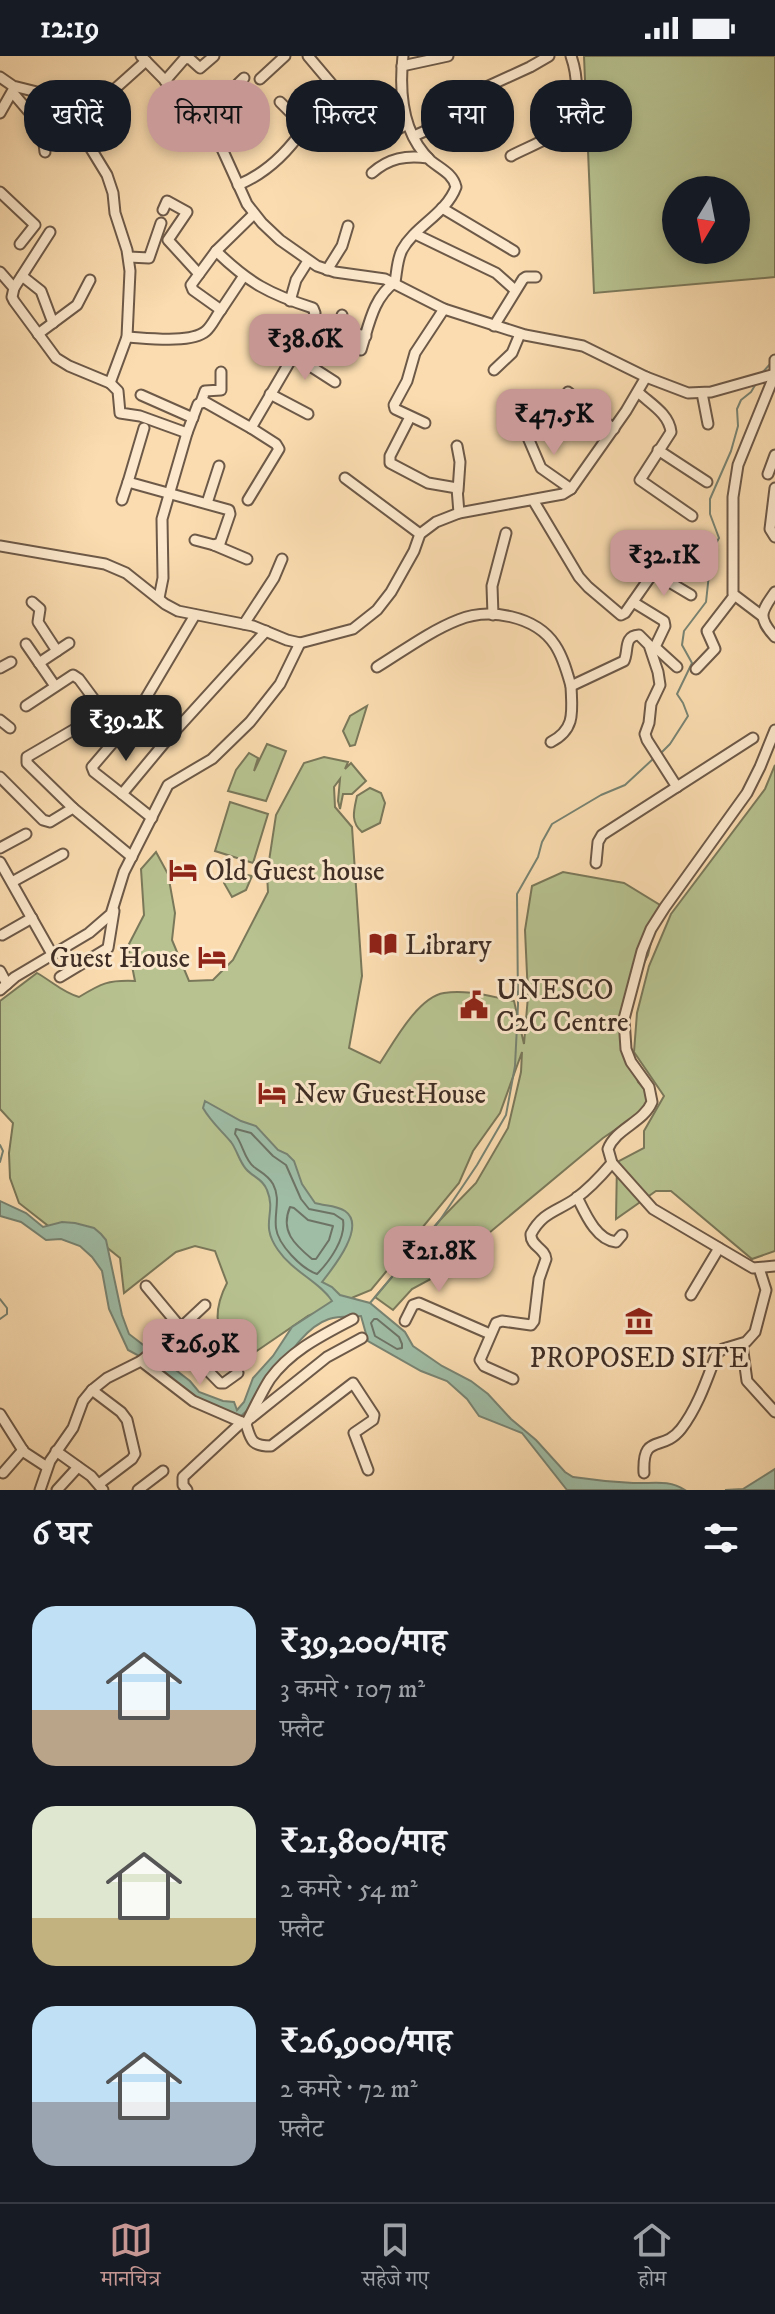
<!DOCTYPE html>
<html lang="hi">
<head>
<meta charset="utf-8">
<style>
  :root { --surface:#171b24; --page:#20242c; --text:#f1f3f6; --muted:#9ea1a6; --line:#363941; --accent:#c59692 }
  body { margin:0; font-family:"IM FELL DW Pica","Noto Serif Devanagari",serif; background:var(--page); color:var(--text); height:100vh; display:flex; flex-direction:column; font-size:30px; white-space:nowrap }
  * { box-sizing:border-box; margin:0 }
  p { font-size:26px; color:var(--muted) }
  .icon { flex:none; width:44px; height:44px; fill:none; stroke:currentColor; stroke-width:2; stroke-linecap:round; stroke-linejoin:round }
  .map { position:relative; height:1434px; overflow:hidden }
  .side { display:flex; flex-direction:column; background:var(--surface); flex:1 }
  .side>* { flex:none }
  .guide { position:absolute; left:24px; top:24px; width:728px; height:72px; display:flex; gap:16px }
  .needle { width:52px; rotate:190deg }
  .controls { position:absolute; left:662px; top:120px; display:grid; gap:16px }
  .controls a { display:grid; place-items:center; width:88px; height:88px; border-radius:50%; background:var(--surface); box-shadow:0 4px 12px #0003; font-size:40px }
  .price { position:absolute; translate:-50% -68px; padding:0 18px; border-radius:16px; background:var(--accent); color:#111; font-size:26px; line-height:52px; filter:drop-shadow(0 2px 4px #0008) }
  .price::after { content:''; position:absolute; left:50%; top:48px; width:24px; height:18px; margin-left:-12px; background:inherit; clip-path:polygon(0 0,100% 0,50% 100%) }
  .price.on { background:#222; color:#fff }
  ul { padding:0; list-style:none }
  li { display:flex; align-items:center; gap:24px; height:200px; padding:0 32px }
  li span { display:grid; place-items:center; flex:none; width:224px; height:160px; border-radius:24px; color:#555 }
  li>.icon { margin-inline-start:auto }
  span .icon { width:96px; height:96px; fill:#fffc; stroke-width:1 }
  li b { font-size:34px }
  h2 { display:flex; justify-content:space-between; align-items:center; height:96px; padding:0 32px; font-size:34px }
  .chip { padding:0 28px; border-radius:32px; background:var(--surface); box-shadow:0 4px 12px #0003; font-size:28px; line-height:72px }
  .chip.on { background:var(--accent); color:#111 }
  .status { display:flex; justify-content:space-between; align-items:center; height:56px; padding:0 40px; background:var(--surface); direction:ltr }
  .status svg { height:22px; fill:currentColor }
  .tab-bar { display:flex; justify-content:space-around; align-items:center; height:112px; border-top:2px solid var(--line); background:var(--surface); font-size:22px; color:var(--muted) }
  .tab-bar a { display:grid; justify-items:center; gap:4px }
  .tab-bar .on { color:var(--accent) }
  .map>svg:first-child { display:block }
  .green { fill:#b7c290; stroke:#7a785a; stroke-width:2; fill-rule:evenodd }
  .water { fill:#9fbca5; stroke:#788372; stroke-width:2 }
  .lines { fill:none; stroke-linecap:round; stroke-linejoin:round }
  .shore { stroke:#6e7465; stroke-width:2 }
  .stream { stroke:#788372; stroke-width:2 }
  .minor-casing { stroke:#6d5948; stroke-width:13 }
  .minor { stroke:#fce8cc; stroke-width:9 }
  .labels { text-anchor:middle; stroke-width:6; stroke-linejoin:round; paint-order:stroke }
  .poi-label { font-size:28px; fill:#3e2d25; stroke:#fce8cc; text-anchor:start }
</style>
</head>
<body>
<div class="status"><b>12:19</b><svg viewBox="0 0 49 12"><path d="M0 12V9h3v3zM5 12V6h3v6zM10 12V3h3v9zM15 12V0h3v12zM26 1h20v11H26zM47 4h2v5h-2z"/></svg></div>
<div class="map">
<svg width="775" height="1434" viewBox="0 0 775 1434">
  <rect width="100%" height="100%" fill="#fadcb0"/>
  <filter id="stains"><feTurbulence type="fractalNoise" baseFrequency=".0025" numOctaves="4"/><feColorMatrix values="0 0 0 0 .2 0 0 0 0 .09 0 0 0 0 .02 0 0 0 .5 -.17"/></filter>
  <radialGradient id="worn" r=".72"><stop offset=".6" stop-color="#630" stop-opacity="0"/><stop offset="1" stop-color="#630" stop-opacity=".3"/></radialGradient>
  <g class="green">
    <path d="M584 0H775V221L594 237ZM676 134H736V194H676Z"/>
    <path d="M367 650 355 689 350 690 343 675 350 660Z"/>
    <path d="M267 688 286 695 266 745 228 735 236 714 249 697 258 702 254 715Z"/>
    <path d="M324 701 348 706 345 713 351 707 366 725 352 738H343L340 753 338 745 340 723 334 731 335 751 352 771 362 920 349 992 380 1007C394 986 418 941 444 937 467 933 492 941 514 945L524 988 528 940 525 874 532 830 563 816 624 827 660 849 648 899 624 948 631 997 638 1026 656 1046 603 1082 489 1177 471 1190 442 1217 412 1233 393 1254 375 1241 440 1164 476 1127 508 1072 521 1016 522 996 500 1057 473 1095 459 1127 371 1234 308 1260 245 1303C239 1300 231 1296 228 1291 213 1271 216 1248 227 1227L215 1195 195 1190 176 1196 124 1237 120 1202 105 1190 51 1172 19 1147 10 1122 9 1097 13 1067 0 1053V945L37 917C53 926 62 936 79 941 102 927 108 924 135 925L128 890 144 859 141 813 156 796 168 818 175 857 172 884 189 925 213 924 233 904 268 836 267 818 276 759 304 707Z"/>
    <path d="M775 709V1195L752 1203 671 1135H656L616 1163 617 1106 644 1092V1075L664 1040 634 996 637 957 649 910 671 858 765 733Z"/>
    <path d="M370 732 381 737 385 747 380 767 362 776C350 766 354 754 357 740Z"/>
    <path d="M230 746 268 758 253 807 215 795Z"/>
    <path d="M229 815 252 820 246 834 232 841 224 827Z"/>
  </g>
  <g class="water">
    <path d="M205 1045 241 1065 256 1070 278 1094 287 1098 294 1105 302 1128 315 1147C325 1150 336 1149 345 1155 367 1170 333 1212 322 1226L332 1231 340 1239 370 1247 405 1276 413 1290 442 1310 471 1325 488 1338 511 1363 536 1384 565 1416 573 1421C593 1424 613 1426 633 1427 652 1428 668 1423 685 1434H567L522 1377 479 1360 467 1343 447 1325 421 1315 368 1285 361 1260C351 1261 339 1260 329 1263 293 1275 271 1336 241 1360L228 1358 202 1346 185 1335 158 1310 128 1294 109 1253 102 1215 92 1201 80 1190 61 1183 46 1184 21 1166 0 1160V1145L26 1157 43 1171 62 1166 75 1167 94 1172 101 1178 106 1184 122 1259 129 1278 190 1325 199 1336 223 1345 234 1346 237 1354 244 1346 253 1322 273 1300 292 1271 332 1245C320 1226 293 1216 278 1194 259 1167 277 1158 267 1134 263 1123 253 1121 246 1113 239 1105 237 1094 231 1086 221 1074 211 1066 203 1052Z"/>
    <path d="M775 1413V1434H725L743 1433Z"/>
  </g>
  <g class="lines">
    <g class="shore">
      <path d="M236 1073 251 1077 273 1100 286 1109 301 1143 309 1153 334 1158 343 1164C346 1182 330 1205 317 1218 302 1213 278 1189 276 1172 274 1156 281 1143 273 1128 268 1119 262 1117 254 1111 244 1103 243 1088 235 1078Z"/>
      <path d="M290 1151 294 1152 308 1164 333 1170 329 1184 316 1203H312C294 1188 280 1175 290 1151Z"/>
      <path d="M374 1263H377L399 1281 402 1288V1292L397 1293 375 1280 371 1267Z"/>
    </g>
    <g class="stream">
      <path d="M762 317 771 307"/>
      <path d="M661 697 670 688 688 660 683 647 677 638 692 607 682 589 684 575 706 546 710 509 714 491 719 482 710 458V443L731 395 738 370 737 353 741 344 751 336 757 326"/>
      <path d="M0 1089 3 1095 0 1106"/>
      <path d="M0 1243 7 1252V1258L0 1263"/>
      <path d="M370 1247 440 1164 477 1109 506 1059 515 1010 518 949 517 838 538 801 542 786 552 768 601 739 625 729 653 703"/>
    </g>
    <defs>
      <g id="minor">
        <path d="M141 0 209 69 218 84 247 148 262 167 280 184 317 210 335 216 385 223 444 253 525 279 583 290 646 321 688 337 711 336 775 318"/>
        <path d="M308 0 335 32 318 49"/>
        <path d="M402 10 448 0"/>
        <path d="M0 21 13 30 37 36 68 61 85 83 107 119 113 137 115 157 127 194 130 215 127 281 110 327 69 310 56 302 14 245 12 241 14 232 0 216"/>
        <path d="M260 23 285 0"/>
        <path d="M165 25 185 2 190 3 200 12 214 0"/>
        <path d="M117 31 146 5"/>
        <path d="M13 37 42 71 45 96"/>
        <path d="M0 57 13 34"/>
        <path d="M203 62 244 22"/>
        <path d="M357 65 375 86 407 68"/>
        <path d="M414 80 483 49 482 33 530 11 549 0"/>
        <path d="M511 100C525 92 557 81 566 68 580 50 578 20 571 0"/>
        <path d="M372 117C389 102 406 99 428 102"/>
        <path d="M238 129C267 117 287 97 304 72L302 68 280 46"/>
        <path d="M0 136 35 169 20 188"/>
        <path d="M442 152 514 195"/>
        <path d="M163 154 167 145 187 156 168 184 199 218"/>
        <path d="M415 178 496 217 515 234"/>
        <path d="M129 201 149 202 161 167"/>
        <path d="M327 214 342 190 348 170"/>
        <path d="M22 220 41 235 53 267"/>
        <path d="M243 221 221 254 193 234 191 229 216 195 254 158"/>
        <path d="M14 232 50 176"/>
        <path d="M290 245 296 224 308 205"/>
        <path d="M342 259 341 275 366 280"/>
        <path d="M494 270 523 223 526 221H536"/>
        <path d="M38 278 77 249 90 224"/>
        <path d="M127 281C146 282 191 288 206 275 212 270 216 260 221 254"/>
        <path d="M361 294C369 269 373 242 395 226 397 215 397 204 402 194 415 170 446 158 456 131 453 118 441 113 431 105 402 78 399 37 403 0"/>
        <path d="M293 299 335 326"/>
        <path d="M494 314 512 297 520 278"/>
        <path d="M110 327 118 335 120 357 140 360 187 377"/>
        <path d="M568 336 614 373"/>
        <path d="M639 337C651 348 669 358 671 376L640 424 692 460"/>
        <path d="M702 337 708 368"/>
        <path d="M270 338 308 358"/>
        <path d="M141 339 193 362"/>
        <path d="M201 346 205 335 221 334V316"/>
        <path d="M410 361 390 400V407L428 427 457 432 459 457"/>
        <path d="M425 367 395 353 394 349 407 325 415 297 444 253"/>
        <path d="M144 372 128 426 229 454 230 458 220 487 214 489 195 484"/>
        <path d="M526 377 541 412 571 433"/>
        <path d="M457 390 460 406 458 435"/>
        <path d="M658 394 707 426"/>
        <path d="M768 418 775 399"/>
        <path d="M345 422 420 478"/>
        <path d="M775 432 770 473 775 481"/>
        <path d="M122 444 128 426"/>
        <path d="M248 444 279 393 276 388 251 372"/>
        <path d="M533 444 579 521 588 531 621 559 625 557 674 487"/>
        <path d="M207 447 219 410"/>
        <path d="M214 489 247 503"/>
        <path d="M0 490 105 508 126 517 165 548 178 555 253 570 287 584 300 587 353 573 377 554 391 536 414 495 420 478 436 466 459 457 563 438 571 433 626 355 646 321"/>
        <path d="M654 517 691 539"/>
        <path d="M775 536C761 556 757 561 775 581"/>
        <path d="M159 542 163 522 162 463 187 377 198 348 205 346 251 372 310 271 315 257 313 252C269 238 249 227 216 195"/>
        <path d="M32 546 40 553 38 566 57 595"/>
        <path d="M633 546 664 565 665 570 655 591 677 611"/>
        <path d="M195 559 134 662 92 711 94 716 122 738 166 685 266 575"/>
        <path d="M493 559 492 530 506 477"/>
        <path d="M762 560 733 538V441L738 409 775 318V304"/>
        <path d="M244 568 274 522 282 503"/>
        <path d="M26 588 55 630"/>
        <path d="M39 607 69 587"/>
        <path d="M377 611C403 595 430 575 458 564 489 551 536 560 555 589 563 601 567 616 571 630L624 605C629 595 623 580 639 579L649 589 658 616 660 629 651 648 649 667 645 678 647 684 677 731"/>
        <path d="M0 612 11 606"/>
        <path d="M696 613 715 593 707 575 734 540"/>
        <path d="M26 650 73 619 79 623 119 677"/>
        <path d="M0 664 10 672"/>
        <path d="M775 674 760 711 747 737 665 851 651 873 642 895 624 963 626 993 631 1006 649 1031 652 1046C643 1067 616 1072 608 1093L612 1107 653 1153 753 1212 775 1210"/>
        <path d="M551 686C576 673 572 655 571 630"/>
        <path d="M0 721 43 764 50 766 73 752 132 801"/>
        <path d="M122 738 152 762"/>
        <path d="M73 752 27 707V701L80 670"/>
        <path d="M0 792 26 778"/>
        <path d="M0 806 52 898"/>
        <path d="M596 807 598 786 602 779 753 682"/>
        <path d="M12 826 63 798"/>
        <path d="M2 879 32 862"/>
        <path d="M0 915 7 928"/>
        <path d="M60 921 108 892 114 855"/>
        <path d="M0 934 15 921 89 877 111 858 124 816 168 729 212 703 250 666 280 628 300 587"/>
        <path d="M577 1141C585 1157 596 1184 616 1186L622 1179"/>
        <path d="M146 1230 181 1272"/>
        <path d="M691 1239 719 1192"/>
        <path d="M405 1265 413 1249 419 1247 490 1278"/>
        <path d="M173 1279 220 1327H224L238 1317"/>
        <path d="M742 1288 747 1325 775 1356"/>
        <path d="M141 1305 173 1279 205 1249"/>
        <path d="M204 1311 224 1293"/>
        <path d="M513 1323 484 1310 480 1304 496 1267 502 1265 531 1269 534 1265 539 1223 546 1203C545 1192 530 1190 531 1178 543 1156 556 1156 575 1143 589 1133 601 1120 612 1107"/>
        <path d="M92 1334 107 1322 141 1305 193 1345 246 1368C251 1384 251 1390 271 1390L353 1327 374 1359 373 1364 354 1377 368 1414"/>
        <path d="M0 1358 24 1396 47 1411"/>
        <path d="M251 1362 327 1301 362 1282"/>
        <path d="M246 1368C254 1353 261 1337 270 1323 291 1294 323 1279 353 1263"/>
        <path d="M56 1395 91 1420 103 1434"/>
        <path d="M3 1417 23 1394"/>
        <path d="M644 1417C642 1376 662 1397 681 1373 698 1351 707 1323 717 1297L723 1293 746 1286 755 1276 766 1234 759 1212"/>
        <path d="M40 1434 50 1405 73 1372 83 1345 92 1334 121 1356 127 1364 135 1398 132 1403 99 1428"/>
        <path d="M57 1434 78 1411"/>
        <path d="M138 1434 163 1415"/>
        <path d="M187 1434 183 1429V1421L242 1366"/>
      </g>
    </defs>
    <use href="#minor" class="minor-casing"/>
    <use href="#minor" class="minor"/>
  </g>
  <defs>
    <symbol id="hotel-bare" viewBox="-9 -9 18 18"><path d="M-6-4.5h1.5V1H6V5H4.5V3h-9V5H-6ZM-4 0a1.8 1.8 0 1 1 3.6 0ZM.5 0V-2.5h3Q6-2.5 6 0Z" fill="#8f2418" stroke="#fce8cc" stroke-width="2.5" paint-order="stroke"/></symbol>
    <symbol id="library-bare" viewBox="-9 -9 18 18"><path d="M-6-4Q-3-5.5-.7-3.5V5Q-3 3-6 4ZM6-4Q3-5.5 .7-3.5V5Q3 3 6 4Z" fill="#8f2418" stroke="#fce8cc" stroke-width="2.5" paint-order="stroke"/></symbol>
    <symbol id="civic-bare" viewBox="-9 -9 18 18"><path d="M-.6-6.5H3V-4.5H.6V-3L4-1V1h2V6H-6V1h2V-1L-.6-3ZM-1.2 2.5V6h2.4V2.5Z" fill="#8f2418" stroke="#fce8cc" stroke-width="2.5" paint-order="stroke"/></symbol>
    <symbol id="museum-bare" viewBox="-9 -9 18 18"><path d="M0-6L6-3V-2H-6V-3ZM-5-1h2V3h-2ZM-1-1h2V3h-2ZM3-1h2V3H3ZM-6 4H6V6H-6Z" fill="#8f2418" stroke="#fce8cc" stroke-width="2.5" paint-order="stroke"/></symbol>
  </defs>
  <g fill-rule="evenodd">
    <use href="#hotel-bare" x="163" y="794" width="40" height="40"/>
    <use href="#library-bare" x="363" y="868" width="40" height="40"/>
    <use href="#hotel-bare" x="192" y="881" width="40" height="40"/>
    <use href="#civic-bare" x="454" y="929" width="40" height="40"/>
    <use href="#hotel-bare" x="252" y="1017" width="40" height="40"/>
    <use href="#museum-bare" x="619" y="1245" width="40" height="40"/>
  </g>
  <g class="labels">
    <g class="poi-label">
      <text x="205" y="824">Old Guest house</text>
      <text x="405" y="898">Library</text>
      <text x="190" y="911" text-anchor="end">Guest House</text>
      <text x="496" y="943">UNESCO<tspan x="496" dy="32">C2C Centre</tspan></text>
      <text x="294" y="1047">New GuestHouse</text>
      <text x="639" y="1311" text-anchor="middle">PROPOSED SITE</text>
    </g>
  </g>
  <rect width="100%" height="100%" filter="url(#stains)"/>
  <rect width="100%" height="100%" fill="url(#worn)"/>
</svg>
<div class="controls">
<a><svg class="needle" viewBox="-14 -14 28 28"><path d="M0-13l5 13h-10z" fill="#e53935"/><path d="M0 13l5-13h-10z" fill="#9ea1a6"/></svg></a>
</div>
<b class="price" style="left:305px;top:326px">₹38.6K</b>
<b class="price" style="left:554px;top:401px">₹47.5K</b>
<b class="price" style="left:664px;top:542px">₹32.1K</b>
<b class="price on" style="left:126px;top:707px">₹39.2K</b>
<b class="price" style="left:439px;top:1238px">₹21.8K</b>
<b class="price" style="left:200px;top:1331px">₹26.9K</b>
<div class="guide">
<a class="chip">खरीदें</a>
<a class="chip on">किराया</a>
<a class="chip">फ़िल्टर</a>
<a class="chip">नया</a>
<a class="chip">फ़्लैट</a>
</div>
</div>
<section class="side">
<h2>6 घर<svg class="icon" aria-label="filters" viewBox="0 0 24 24"><path d="M4 7h16M4 17h16"/><circle cx="9" cy="7" r="2"/><circle cx="15" cy="17" r="2"/></svg></h2>
<ul>
<li><span style="background:linear-gradient(#bfe0f5 65%,#b9a48a 0)"><svg class="icon" aria-label="home" viewBox="0 0 24 24"><path d="M3 11l9-7 9 7M6 9v11h12V9"/></svg></span><div><b>₹39,200/माह</b><p>3 कमरे · 107 m²</p><p>फ़्लैट</p></div></li>
<li><span style="background:linear-gradient(#dfe7d0 70%,#c2b280 0)"><svg class="icon" aria-label="home" viewBox="0 0 24 24"><path d="M3 11l9-7 9 7M6 9v11h12V9"/></svg></span><div><b>₹21,800/माह</b><p>2 कमरे · 54 m²</p><p>फ़्लैट</p></div></li>
<li><span style="background:linear-gradient(#bfe0f5 60%,#9aa5b1 0)"><svg class="icon" aria-label="home" viewBox="0 0 24 24"><path d="M3 11l9-7 9 7M6 9v11h12V9"/></svg></span><div><b>₹26,900/माह</b><p>2 कमरे · 72 m²</p><p>फ़्लैट</p></div></li>
</ul>
</section>
<nav class="tab-bar">
<a class="on"><svg class="icon" aria-label="map" viewBox="0 0 24 24"><path d="M3 6l6-2 6 2 6-2v14l-6 2-6-2-6 2zM9 4v14M15 6v14"/></svg>मानचित्र</a>
<a><svg class="icon" aria-label="saved" viewBox="0 0 24 24"><path d="M7 4h10v16l-5-4-5 4z"/></svg>सहेजे गए</a>
<a><svg class="icon" aria-label="home" viewBox="0 0 24 24"><path d="M3 11l9-7 9 7M6 9v11h12V9"/></svg>होम</a>
</nav>
</body>
</html>
